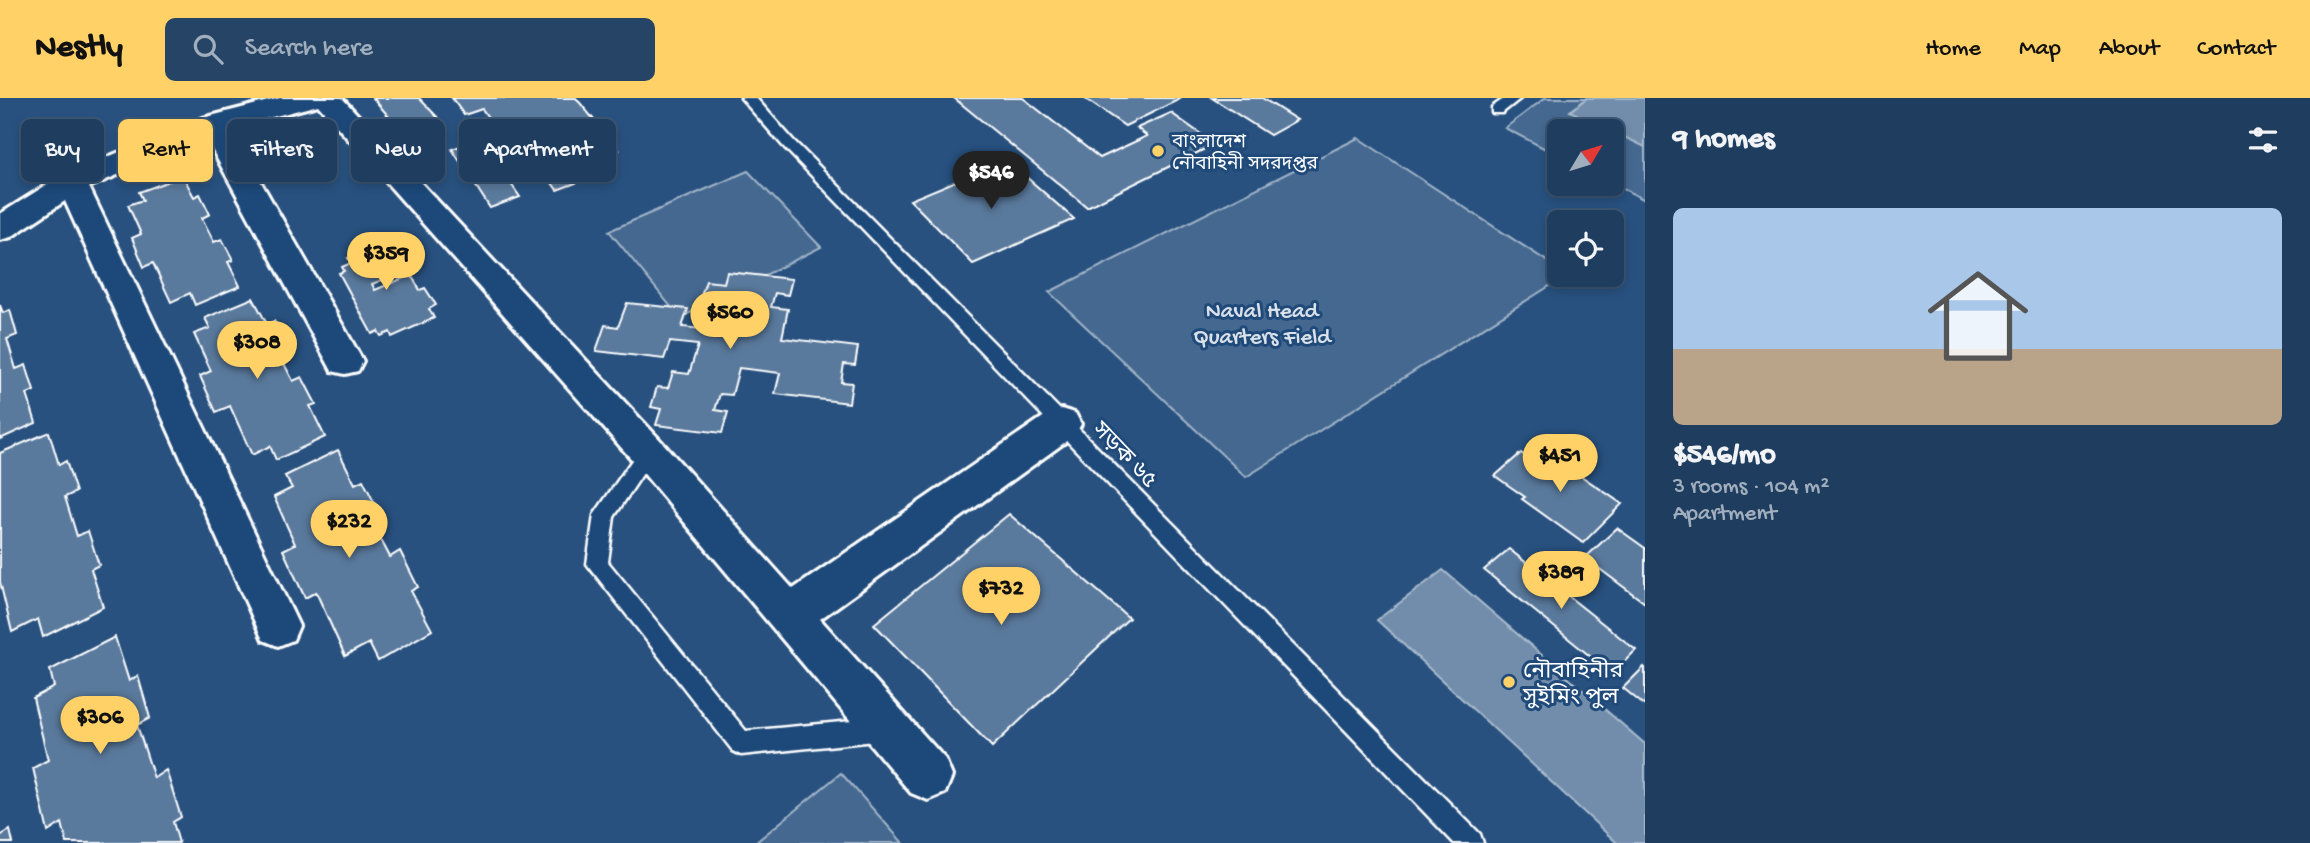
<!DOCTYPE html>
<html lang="en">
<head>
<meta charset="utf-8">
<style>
  :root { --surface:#1e3d5f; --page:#264465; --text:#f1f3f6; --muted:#a1aebd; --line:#3c5674; --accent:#ffd166 }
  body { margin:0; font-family:"Gochi Hand","Noto Sans Bengali",sans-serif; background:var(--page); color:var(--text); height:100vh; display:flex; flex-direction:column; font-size:26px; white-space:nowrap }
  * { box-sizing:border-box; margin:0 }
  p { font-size:23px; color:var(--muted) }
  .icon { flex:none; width:38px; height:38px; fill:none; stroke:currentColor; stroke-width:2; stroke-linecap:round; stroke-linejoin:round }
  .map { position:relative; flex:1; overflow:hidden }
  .panel { display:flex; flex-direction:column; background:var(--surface); width:665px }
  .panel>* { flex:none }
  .guide { position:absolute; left:21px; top:21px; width:665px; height:63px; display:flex; gap:14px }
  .needle { width:46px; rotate:52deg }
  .fabs { position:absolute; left:1547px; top:21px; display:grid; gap:14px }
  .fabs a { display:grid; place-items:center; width:77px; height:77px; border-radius:10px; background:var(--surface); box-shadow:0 4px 10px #0003,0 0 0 2px var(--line); font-size:35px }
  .price { position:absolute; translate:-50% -60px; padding:0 16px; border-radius:24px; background:var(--accent); color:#111; font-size:23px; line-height:46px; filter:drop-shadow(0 2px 4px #0008) }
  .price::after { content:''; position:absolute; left:50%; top:42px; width:21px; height:16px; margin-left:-10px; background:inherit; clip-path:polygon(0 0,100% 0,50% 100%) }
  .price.active { background:#222; color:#fff }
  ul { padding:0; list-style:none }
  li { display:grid; align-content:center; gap:14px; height:371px; padding:0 28px }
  li span { display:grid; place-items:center; height:217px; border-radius:10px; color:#555 }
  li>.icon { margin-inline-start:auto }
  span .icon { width:126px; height:126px; fill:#fffc; stroke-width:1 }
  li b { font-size:30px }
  h2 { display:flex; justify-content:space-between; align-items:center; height:84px; padding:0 28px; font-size:30px }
  .chip { padding:0 24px; border-radius:10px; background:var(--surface); box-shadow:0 4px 10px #0003,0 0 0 2px var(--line); font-size:24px; line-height:63px }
  .chip.active { background:var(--accent); color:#111 }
  header { display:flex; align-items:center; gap:42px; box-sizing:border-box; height:98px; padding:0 35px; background:var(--accent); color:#111 }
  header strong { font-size:33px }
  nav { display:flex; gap:38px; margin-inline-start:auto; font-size:24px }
  .search { width:490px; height:63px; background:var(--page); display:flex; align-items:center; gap:18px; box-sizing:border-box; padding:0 24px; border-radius:10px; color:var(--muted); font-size:26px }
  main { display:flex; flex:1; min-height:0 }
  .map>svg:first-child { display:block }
  .green { fill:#446890; stroke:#a2b4c8; stroke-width:2 }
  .water { fill:#718dab; stroke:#aabbcd; stroke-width:2 }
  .building { fill:#5a7a9d; stroke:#fff; stroke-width:2 }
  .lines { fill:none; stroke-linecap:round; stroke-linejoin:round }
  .lane-casing { stroke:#fff; stroke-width:5 }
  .street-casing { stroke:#fff; stroke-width:6 }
  .lane { fill:#1f4a7a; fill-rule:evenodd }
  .street { fill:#1f4a7a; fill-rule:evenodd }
  .poi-dot { fill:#ffd166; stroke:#1f4a7a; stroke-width:2.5 }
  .labels { text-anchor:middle; stroke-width:6; stroke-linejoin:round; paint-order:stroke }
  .far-poi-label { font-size:19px; fill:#fff; stroke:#1f4a7a; text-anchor:start }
  .park-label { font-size:23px; fill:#dae1e9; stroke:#1f4a7a }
  .street-label { font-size:23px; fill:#fff; stroke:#1f4a7a }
  .poi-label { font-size:23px; fill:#fff; stroke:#1f4a7a; text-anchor:start }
</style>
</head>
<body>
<header>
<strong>Nestly</strong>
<div class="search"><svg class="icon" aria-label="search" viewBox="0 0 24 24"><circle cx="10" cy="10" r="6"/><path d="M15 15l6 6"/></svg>Search here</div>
<nav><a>Home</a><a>Map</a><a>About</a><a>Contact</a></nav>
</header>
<main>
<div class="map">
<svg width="1645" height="745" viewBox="0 0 1645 745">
  <rect width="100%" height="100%" fill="#28517f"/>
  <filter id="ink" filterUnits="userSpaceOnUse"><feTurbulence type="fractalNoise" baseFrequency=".0143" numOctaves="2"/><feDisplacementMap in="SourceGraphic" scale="14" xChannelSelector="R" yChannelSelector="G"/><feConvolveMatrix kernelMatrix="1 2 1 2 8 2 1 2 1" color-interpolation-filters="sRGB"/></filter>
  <g filter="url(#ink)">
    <g class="green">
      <path d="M1545 0H1645V102L1612 85V33H1559V58L1505 30Z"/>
      <path d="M1358 40 1559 171V177H1567L1246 379 1049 194Z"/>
      <path d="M748 73 821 149 680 220 609 133Z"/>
      <path d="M841 675 903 745H755Z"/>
    </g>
    <g class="water">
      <path d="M1587 0H1645V49L1570 13Z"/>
      <path d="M1443 472 1645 646V745H1617L1377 522Z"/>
    </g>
    <g class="building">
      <path d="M373 0H419L442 24 406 39Z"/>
      <path d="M452 0H576L619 52 602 58 613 71 557 92 538 65 524 70 482 11 464 17Z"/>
      <path d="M954 0H1023L1100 60 1147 38 1137 30 1171 15 1215 46 1087 109Z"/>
      <path d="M1084 0H1179L1180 1 1125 28Z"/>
      <path d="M1212 0H1262L1297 22 1270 37Z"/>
      <path d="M480 41 520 99 490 110 452 51Z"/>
      <path d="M1007 62 1074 121 973 166 910 102Z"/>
      <path d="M183 78 194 99 200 96 210 116 202 120 214 144 222 141 233 162 228 164 240 188 195 207 190 195 171 204 153 165 144 169 132 140 141 136 128 107 143 102 139 94Z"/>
      <path d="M387 144 393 153 400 149 410 166 405 168 407 172 372 186 375 192 411 177 420 192 425 190 436 207 429 211 434 220 392 239 390 234 381 238 378 233 372 236 339 175 344 173 342 169 351 165 348 160Z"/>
      <path d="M727 174 792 181 788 197 775 195 771 209 788 211 782 240 858 249 855 267 844 266 841 284 852 285 849 305 775 296 780 275 739 270 732 297 720 296 715 312 728 314 722 335 656 327 661 311 651 309 657 289 668 290 673 274 689 276 698 247 670 244 664 261 596 253 605 227 618 229 627 205 688 211 682 229 712 232 722 200 701 198 706 183 724 185Z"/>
      <path d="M253 200 267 226 274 223 287 248 277 252 293 283 302 279 316 306 310 308 325 339 276 362 270 348 252 357 230 308 216 314 200 278 211 273 194 236 210 230 205 220Z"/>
      <path d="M0 207 3 215 10 212 17 237 7 241 16 271 26 267 34 293 27 296 36 325 0 341Z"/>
      <path d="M49 334 59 367 66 363 76 394 65 399 77 438 88 433 99 467 91 471 103 509 43 539 38 521 12 534 0 484V355Z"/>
      <path d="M338 352 355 386 363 382 379 414 369 419 390 459 400 453 418 489 411 493 432 532 378 563 369 545 345 558 316 494 305 500 283 452 295 446 274 399 292 390 285 378Z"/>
      <path d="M1521 355 1531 362 1536 357 1546 364 1552 358 1622 406 1583 445 1522 401 1525 399 1495 378Z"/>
      <path d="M1009 416 1129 520 992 649 874 526Z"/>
      <path d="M1617 430 1645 450V505L1585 460Z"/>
      <path d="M1509 451 1636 552 1612 576 1484 472Z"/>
      <path d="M115 539 129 583 138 578 150 620 137 627 154 680 166 672 181 719 173 724 179 745H67L62 725 48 734 33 670 48 662 33 600 54 589 50 572Z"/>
      <path d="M1644 569 1645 570V608L1623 590Z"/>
      <path d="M10 732 13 745H0V738Z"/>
    </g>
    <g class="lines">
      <defs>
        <g id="lane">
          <path d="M741 0H756L793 42 1480 736 1483 745H1454L783 48Z"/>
          <path d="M1505 0H1521L1502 15H1492V9Z"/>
          <path d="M648 346 655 349 657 354 614 419 608 464 746 633 884 620 892 623 895 631 892 639 884 642 741 657 733 653 587 466 594 417 641 349Z"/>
        </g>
        <path id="street" d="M280 0H342L661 343 793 491 1049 315 1062 311 1075 315 1081 326 1075 337 820 521 945 661 952 678 945 695 928 702 911 695 635 365 318 7 230 30 363 263 358 273 345 276 332 273 206 40 89 89 299 528 293 542 278 548 263 542 65 103 11 139 0 142V116L61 78 203 20Z"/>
      </defs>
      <use href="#lane" class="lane-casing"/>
      <use href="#street" class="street-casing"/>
      <use href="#lane" class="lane"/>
      <use href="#street" class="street"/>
    </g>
  </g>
  <g class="poi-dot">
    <circle cx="1158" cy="53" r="7"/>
    <circle cx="1509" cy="584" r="7"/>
  </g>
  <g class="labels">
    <g class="far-poi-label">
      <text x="1172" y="49">বাংলাদেশ<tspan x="1172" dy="22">নৌবাহিনী সদরদপ্তর</tspan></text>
    </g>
    <g class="park-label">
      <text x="1262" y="219">Naval Head<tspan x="1262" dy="26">Quarters Field</tspan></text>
    </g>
    <g class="street-label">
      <text transform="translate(1126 356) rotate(46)" y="8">সড়ক ৬৫</text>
    </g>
    <g class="poi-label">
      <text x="1523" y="579">নৌবাহিনীর<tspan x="1523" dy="26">সুইমিং পুল</tspan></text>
    </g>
  </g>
</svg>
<div class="fabs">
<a><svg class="needle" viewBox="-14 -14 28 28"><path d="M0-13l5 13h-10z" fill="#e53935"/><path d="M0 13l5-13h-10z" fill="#a1aebd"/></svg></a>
<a><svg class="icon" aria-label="locate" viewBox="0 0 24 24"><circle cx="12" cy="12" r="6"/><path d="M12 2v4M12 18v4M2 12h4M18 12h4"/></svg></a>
</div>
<b class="price active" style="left:991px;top:113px">$546</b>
<b class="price" style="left:386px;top:194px">$359</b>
<b class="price" style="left:730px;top:253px">$560</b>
<b class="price" style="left:257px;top:283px">$308</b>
<b class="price" style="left:1560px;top:396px">$451</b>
<b class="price" style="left:349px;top:462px">$232</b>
<b class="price" style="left:1561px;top:513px">$389</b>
<b class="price" style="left:1001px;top:529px">$732</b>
<b class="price" style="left:100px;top:658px">$306</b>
<div class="guide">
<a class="chip">Buy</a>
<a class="chip active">Rent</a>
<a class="chip">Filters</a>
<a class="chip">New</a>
<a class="chip">Apartment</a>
</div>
</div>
<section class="panel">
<h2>9 homes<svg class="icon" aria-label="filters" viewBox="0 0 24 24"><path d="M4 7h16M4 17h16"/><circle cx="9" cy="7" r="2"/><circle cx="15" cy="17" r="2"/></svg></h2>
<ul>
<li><span style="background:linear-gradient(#a9c7e8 65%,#b9a48a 0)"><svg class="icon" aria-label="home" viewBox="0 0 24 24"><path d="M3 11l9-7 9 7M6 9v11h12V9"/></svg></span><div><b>$546/mo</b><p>3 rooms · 104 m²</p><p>Apartment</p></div></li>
</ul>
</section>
</main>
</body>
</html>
